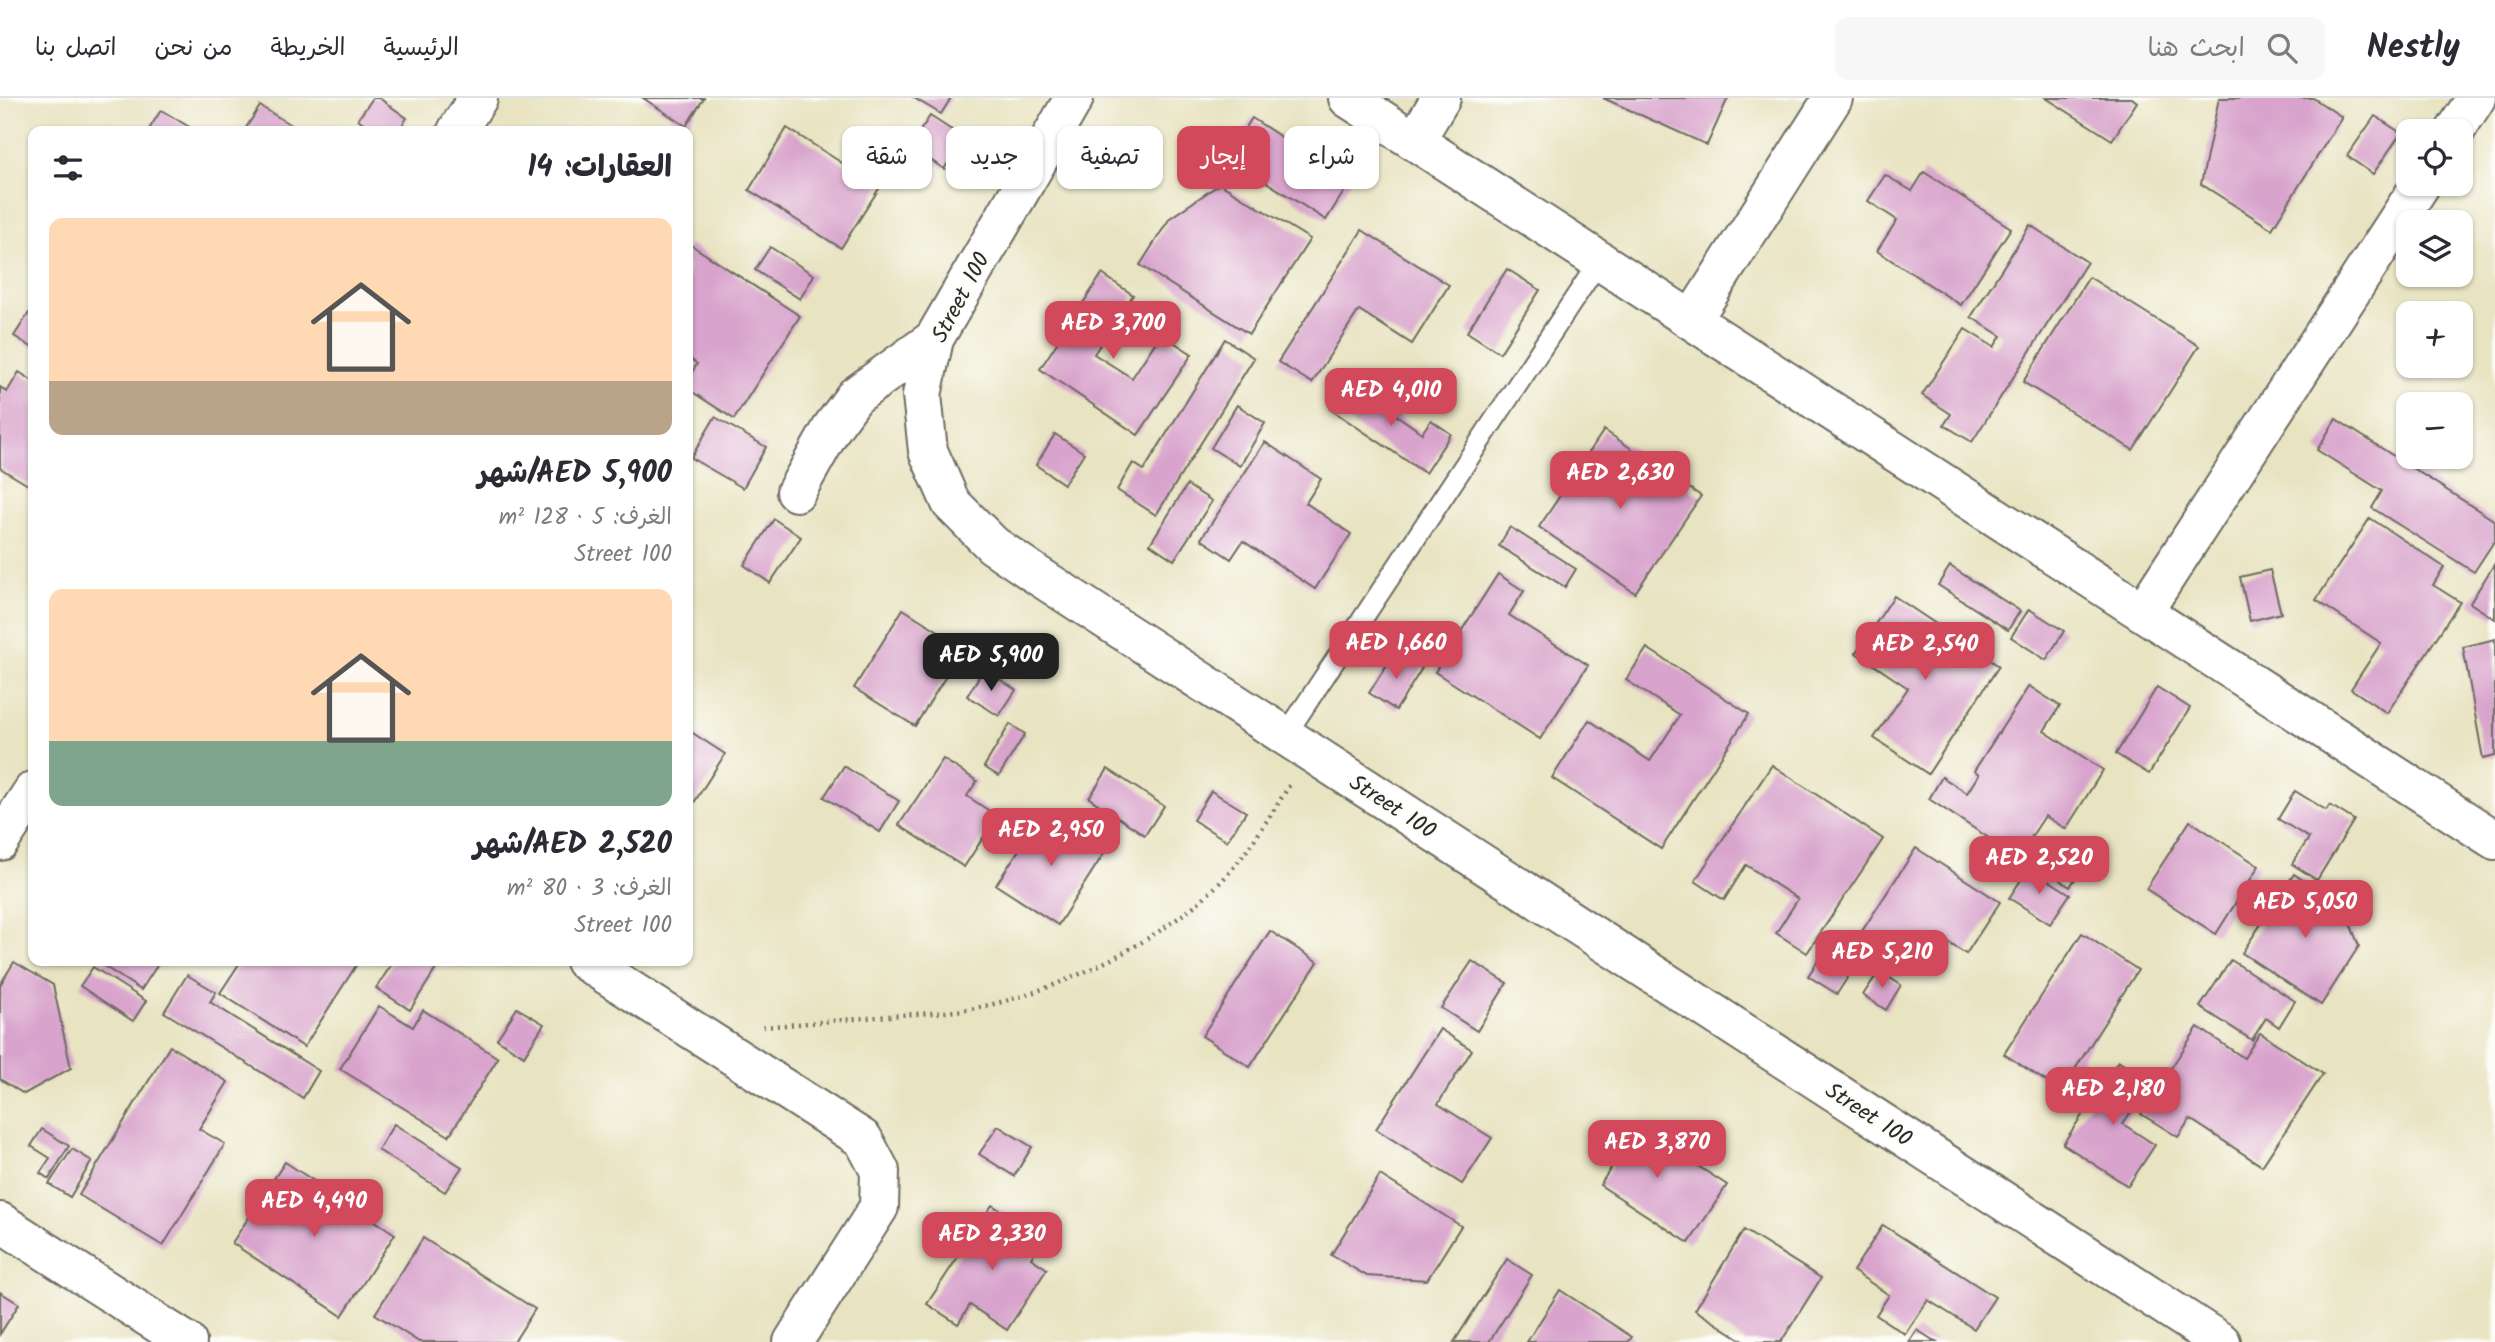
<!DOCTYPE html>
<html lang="ar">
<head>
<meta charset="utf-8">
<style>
  :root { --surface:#fff; --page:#f7f7f7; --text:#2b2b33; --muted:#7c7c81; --line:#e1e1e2; --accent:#d1495b }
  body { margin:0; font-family:Kalam,"Playpen Sans Arabic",sans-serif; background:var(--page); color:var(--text); direction:rtl; height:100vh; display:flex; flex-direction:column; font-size:26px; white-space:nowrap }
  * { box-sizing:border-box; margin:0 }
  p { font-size:23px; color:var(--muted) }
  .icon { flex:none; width:38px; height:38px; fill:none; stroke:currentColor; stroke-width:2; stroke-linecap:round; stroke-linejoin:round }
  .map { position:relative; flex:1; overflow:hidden; direction:ltr }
  .sheet { position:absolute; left:28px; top:28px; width:665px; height:840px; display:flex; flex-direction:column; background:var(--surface); border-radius:14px; box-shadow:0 2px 5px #0004; direction:rtl }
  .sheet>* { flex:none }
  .hud { position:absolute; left:714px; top:28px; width:665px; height:63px; direction:rtl; display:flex; gap:14px }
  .controls { position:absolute; left:2396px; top:21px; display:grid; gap:14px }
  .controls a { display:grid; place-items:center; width:77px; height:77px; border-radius:14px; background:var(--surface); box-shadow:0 2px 5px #0004; font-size:35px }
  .price { position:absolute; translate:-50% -60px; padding:0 16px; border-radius:14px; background:var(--accent); color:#fff; font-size:23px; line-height:46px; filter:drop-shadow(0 2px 4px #0008) }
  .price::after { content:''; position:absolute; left:50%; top:42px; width:21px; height:16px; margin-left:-10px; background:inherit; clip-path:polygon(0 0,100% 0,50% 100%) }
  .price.on { background:#222; color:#fff }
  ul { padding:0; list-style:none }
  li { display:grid; align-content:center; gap:14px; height:371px; padding:0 21px }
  li span { display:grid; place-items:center; height:217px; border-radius:14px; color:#555 }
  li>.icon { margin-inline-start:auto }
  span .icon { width:126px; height:126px; fill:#fffc; stroke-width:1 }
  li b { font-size:30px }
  h2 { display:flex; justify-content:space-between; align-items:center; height:84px; padding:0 21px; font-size:30px }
  .pill { padding:0 24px; border-radius:14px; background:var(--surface); box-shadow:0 2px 5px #0004; font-size:24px; line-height:63px }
  .pill.on { background:var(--accent); color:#fff }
  header { display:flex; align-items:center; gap:42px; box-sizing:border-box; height:98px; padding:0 35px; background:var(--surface); border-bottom:2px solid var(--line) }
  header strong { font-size:33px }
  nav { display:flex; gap:38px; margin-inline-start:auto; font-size:24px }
  .search { width:490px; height:63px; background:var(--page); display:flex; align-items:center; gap:18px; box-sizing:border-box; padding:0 24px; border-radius:14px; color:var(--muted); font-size:26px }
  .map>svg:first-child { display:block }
  .building { fill:#d8a3cc }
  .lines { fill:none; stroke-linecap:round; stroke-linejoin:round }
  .lane-casing { stroke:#6d6b60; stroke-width:23 }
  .street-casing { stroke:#6d6b60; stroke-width:42 }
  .path { stroke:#6d6b60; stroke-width:4.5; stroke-dasharray:2 5; stroke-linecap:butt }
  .lane { stroke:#fff; stroke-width:19 }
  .street { stroke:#fff; stroke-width:38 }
  .labels { text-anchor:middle; stroke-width:5; stroke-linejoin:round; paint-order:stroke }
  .street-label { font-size:23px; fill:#2b2b2b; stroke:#fdfcf7 }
</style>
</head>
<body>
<header>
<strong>Nestly</strong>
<div class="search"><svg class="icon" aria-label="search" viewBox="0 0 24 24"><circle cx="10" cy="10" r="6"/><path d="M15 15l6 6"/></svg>ابحث هنا</div>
<nav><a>الرئيسية</a><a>الخريطة</a><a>من نحن</a><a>اتصل بنا</a></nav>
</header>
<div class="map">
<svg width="2495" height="1244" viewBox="0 0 2495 1244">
  <rect width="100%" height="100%" fill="#fdfcf7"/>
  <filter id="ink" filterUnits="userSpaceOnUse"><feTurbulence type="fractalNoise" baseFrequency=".0143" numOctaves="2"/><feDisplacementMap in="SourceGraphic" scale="14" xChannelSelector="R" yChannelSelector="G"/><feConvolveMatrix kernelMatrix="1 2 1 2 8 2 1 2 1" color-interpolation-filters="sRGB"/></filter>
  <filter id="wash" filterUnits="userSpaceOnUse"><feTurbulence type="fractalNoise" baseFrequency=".00686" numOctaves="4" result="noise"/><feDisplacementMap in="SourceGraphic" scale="28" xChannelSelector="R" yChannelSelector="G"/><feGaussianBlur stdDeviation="1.57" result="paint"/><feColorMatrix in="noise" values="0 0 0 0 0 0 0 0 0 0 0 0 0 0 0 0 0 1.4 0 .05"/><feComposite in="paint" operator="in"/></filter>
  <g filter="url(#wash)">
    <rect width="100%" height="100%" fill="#e8e3c1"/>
    <g id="blocks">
      <g class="building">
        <path d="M373 0H379L407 20 398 33H375L358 21Z"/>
        <path d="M643 0H704L686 28Z"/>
        <path d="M914 0H951L941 16Z"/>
        <path d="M1603 0H1728L1707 47Z"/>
        <path d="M2046 0H2132L2137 4 2112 42Z"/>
        <path d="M2219 0H2313L2342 19 2272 131 2201 86Z"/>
        <path d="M260 8 301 33H244Z"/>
        <path d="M161 12 196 33H148Z"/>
        <path d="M930 18 964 40 944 71 910 48Z"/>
        <path d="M2375 18 2401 35 2373 76 2347 58Z"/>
        <path d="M1252 20 1350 84 1326 122 1227 59Z"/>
        <path d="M787 30 880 89 841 150 749 92Z"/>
        <path d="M1924 74 2011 130 1961 207 1877 153 1897 122 1868 103 1885 77 1912 93Z"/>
        <path d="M1220 86 1310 141 1249 236 1140 167 1170 120Z"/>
        <path d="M2030 127 2087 164 1972 344 1944 327 1951 316 1922 297 1965 231 1994 249 2001 238 1971 219Z"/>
        <path d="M1362 132 1449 187 1412 246 1359 212 1312 285 1278 264Z"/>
        <path d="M688 145 800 218 734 321 688 291V281L697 266 688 259Z"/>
        <path d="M770 149 814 177 800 201 755 172Z"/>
        <path d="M1507 171 1540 192 1500 255 1467 234Z"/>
        <path d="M1102 176 1133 197 1094 256 1132 280 1161 236 1192 256 1138 337 1040 271Z"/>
        <path d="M2089 179 2199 248 2133 352 2023 284Z"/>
        <path d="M29 215 33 218V250L14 238Z"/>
        <path d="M1225 241 1254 260 1156 417 1117 392 1133 365 1144 372Z"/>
        <path d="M19 274 33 283V390L0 370V289L7 294Z"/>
        <path d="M1349 284 1422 335 1431 322 1451 336 1425 375 1330 311Z"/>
        <path d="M1237 307 1265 325 1240 368 1211 350Z"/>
        <path d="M715 319 766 349 743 390 691 360Z"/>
        <path d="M2336 321 2495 423V442L2474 474 2372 410 2382 393 2317 352Z"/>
        <path d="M1604 332 1701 398 1635 495 1539 429Z"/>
        <path d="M1055 336 1084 355 1064 386 1036 367Z"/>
        <path d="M1265 344 1321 381 1306 405 1351 436 1315 491 1243 443 1231 461 1201 441Z"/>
        <path d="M1187 387 1212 403 1174 462 1150 446Z"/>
        <path d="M2370 420 2444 469 2433 487 2460 504 2387 615 2351 591 2381 545 2316 502Z"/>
        <path d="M774 421 801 439 770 485 744 467Z"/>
        <path d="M1510 429 1576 471 1565 489 1499 448Z"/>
        <path d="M2495 465V521L2470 505Z"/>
        <path d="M1950 468 2020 513 2008 532 1938 487Z"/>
        <path d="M2270 472 2281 515 2250 523 2240 479Z"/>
        <path d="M1498 476 1524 493 1509 517 1588 567 1540 641 1435 574Z"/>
        <path d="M1894 498 1999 568 1928 676 1874 640 1908 590 1856 555Z"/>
        <path d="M903 511 964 549 915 628 854 590Z"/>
        <path d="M2029 511 2064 533 2046 562 2011 539Z"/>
        <path d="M2495 541V658L2483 661 2463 549Z"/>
        <path d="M1647 550 1749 616 1661 751 1552 680 1589 622 1650 663 1680 617 1626 582Z"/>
        <path d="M1395 554 1422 570 1396 612 1369 595Z"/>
        <path d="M984 571 1016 592 999 618 967 598Z"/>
        <path d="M2029 588 2060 608 2044 633 2103 672 2066 731 2045 718 2018 759 1929 701 1942 679 1967 695 1979 676 1974 673Z"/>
        <path d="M2157 589 2190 610 2149 676 2116 656Z"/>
        <path d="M1010 626 1025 636 999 678 984 669Z"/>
        <path d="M688 632 725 656 688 714Z"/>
        <path d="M943 661 977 683 967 698 997 718 964 769 899 727Z"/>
        <path d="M1772 667 1883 741 1807 855 1776 835 1798 801 1746 767 1724 802 1695 783Z"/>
        <path d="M844 668 899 703 880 734 824 699Z"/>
        <path d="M1108 671 1164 708 1145 737 1089 700Z"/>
        <path d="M1211 693 1246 714 1227 743 1193 722Z"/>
        <path d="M2295 693 2326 712 2330 707 2354 722 2317 782 2292 766 2309 740 2278 721Z"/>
        <path d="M1045 712 1106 752 1058 827 996 787Z"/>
        <path d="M2190 723 2259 768 2216 836 2146 791Z"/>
        <path d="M1916 750 2000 804 1966 856 1938 838 1925 859 1900 843 1885 867 1864 854 1837 896 1808 878 1836 835 1853 847Z"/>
        <path d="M2063 764 2079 774 2070 789 2054 778Z"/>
        <path d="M2029 770 2070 796 2050 826 2009 800Z"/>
        <path d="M2294 776 2344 810 2359 848 2321 907 2242 855Z"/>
        <path d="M1270 833 1318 864 1250 969 1202 938Z"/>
        <path d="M2082 835 2138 872 2061 993 2004 956Z"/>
        <path d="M2231 862 2295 903 2279 929 2266 920 2252 942 2200 909Z"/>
        <path d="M96 863H154L158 866 141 892Z"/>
        <path d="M241 863H352L357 866 304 949 220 895Z"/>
        <path d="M394 863H441L410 912 376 890Z"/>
        <path d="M1472 863 1507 885 1477 933 1441 910Z"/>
        <path d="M14 864 53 887 71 970 24 996 0 981V887Z"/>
        <path d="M93 869 146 903 133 923 80 888Z"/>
        <path d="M1879 873 1901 887 1886 912 1863 897Z"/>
        <path d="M187 877 216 894 210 904 319 973 303 1000 164 914Z"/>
        <path d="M379 908 413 929 423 912 498 960 449 1038 340 971Z"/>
        <path d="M517 910 544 926 524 958 497 941Z"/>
        <path d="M2198 929 2244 960 2260 935 2323 976 2262 1068 2190 1021 2178 1039 2141 1016Z"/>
        <path d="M1440 931 1472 952 1438 1006 1492 1040 1462 1086 1376 1031Z"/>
        <path d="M170 948 228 984 199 1031 225 1046 163 1148 79 1097Z"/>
        <path d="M2118 963 2150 984 2123 1026 2155 1047 2128 1088 2063 1046Z"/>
        <path d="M1607 1023 1632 1039 1638 1029 1727 1087 1689 1145 1600 1087 1613 1067 1588 1051Z"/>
        <path d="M394 1026 462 1069 445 1094 378 1052Z"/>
        <path d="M998 1028 1032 1049 1014 1078 979 1056Z"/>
        <path d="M42 1031 69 1048 49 1081 40 1075 50 1060 31 1048Z"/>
        <path d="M72 1051 92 1063 70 1099 49 1086Z"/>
        <path d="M285 1064 395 1136 342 1218 232 1145Z"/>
        <path d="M1380 1077 1461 1128 1427 1182 1367 1178 1331 1157Z"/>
        <path d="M992 1107 1044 1140 1031 1160 1047 1171 1007 1232 970 1207 958 1226 927 1206Z"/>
        <path d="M1883 1127 1995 1199 1974 1231 1928 1202 1905 1236 1876 1217 1889 1197 1853 1173Z"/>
        <path d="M1744 1132 1821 1180 1781 1244H1745L1695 1212Z"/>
        <path d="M423 1140 535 1211 514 1244H419L375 1216Z"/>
        <path d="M1507 1161 1532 1177 1489 1244H1454Z"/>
        <path d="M1560 1192 1632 1239 1628 1244H1527Z"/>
        <path d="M0 1194 19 1206 0 1236Z"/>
        <path d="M1917 1232 1936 1244H1909Z"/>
      </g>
    </g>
  </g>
  <g filter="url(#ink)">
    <use href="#blocks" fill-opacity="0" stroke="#6d6b60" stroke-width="2"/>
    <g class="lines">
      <defs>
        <path id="lane" d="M1285 638 1600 162"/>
        <g id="street">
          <path d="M1074 0 934 241 922 297 928 353 951 405 993 447 1037 477 2221 1244"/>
          <path d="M1348 0 2495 742"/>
          <path d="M457 33 478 0"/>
          <path d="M2455 33 2476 0"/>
          <path d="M1415 43 1441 0"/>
          <path d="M1692 222 1833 0"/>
          <path d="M796 394 833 328 855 298 934 241"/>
          <path d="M2143 514 2421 86"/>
          <path d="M0 743 33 693"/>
          <path d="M585 863 863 1041 880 1073 879 1109 793 1244"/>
          <path d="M0 1124 187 1244"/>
        </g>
      </defs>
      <use href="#lane" class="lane-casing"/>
      <use href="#street" class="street-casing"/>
      <path class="path" d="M763 929C809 925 855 921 901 917 924 915 947 915 970 911 1055 896 1169 841 1227 777 1252 749 1271 716 1291 685"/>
      <use href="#lane" class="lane"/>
      <use href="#street" class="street"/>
    </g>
  </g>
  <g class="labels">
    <g class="street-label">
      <text transform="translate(960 199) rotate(-62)" y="8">Street 100</text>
      <text transform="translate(1393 708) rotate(33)" y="8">Street 100</text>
      <text transform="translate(1869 1016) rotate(33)" y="8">Street 100</text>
    </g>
  </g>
</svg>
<div class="controls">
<a><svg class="icon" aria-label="locate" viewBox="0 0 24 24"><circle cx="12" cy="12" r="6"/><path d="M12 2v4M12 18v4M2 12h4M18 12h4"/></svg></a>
<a><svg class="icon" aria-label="layers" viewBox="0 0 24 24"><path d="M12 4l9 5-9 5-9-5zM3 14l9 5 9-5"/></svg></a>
<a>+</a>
<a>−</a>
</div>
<b class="price" style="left:1113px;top:263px">AED 3,700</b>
<b class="price" style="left:1391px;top:330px">AED 4,010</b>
<b class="price" style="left:1620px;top:413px">AED 2,630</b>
<b class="price" style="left:1396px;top:583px">AED 1,660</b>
<b class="price" style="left:1925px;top:584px">AED 2,540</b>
<b class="price on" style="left:991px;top:595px">AED 5,900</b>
<b class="price" style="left:1051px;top:770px">AED 2,950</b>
<b class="price" style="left:2039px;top:798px">AED 2,520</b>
<b class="price" style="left:2305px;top:842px">AED 5,050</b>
<b class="price" style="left:1882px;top:892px">AED 5,210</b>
<b class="price" style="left:2113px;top:1029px">AED 2,180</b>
<b class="price" style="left:1657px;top:1082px">AED 3,870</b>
<b class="price" style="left:314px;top:1141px">AED 4,490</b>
<b class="price" style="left:992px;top:1174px">AED 2,330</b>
<div class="hud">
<a class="pill">شراء</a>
<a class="pill on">إيجار</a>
<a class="pill">تصفية</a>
<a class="pill">جديد</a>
<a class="pill">شقة</a>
</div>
<section class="sheet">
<h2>العقارات: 14<svg class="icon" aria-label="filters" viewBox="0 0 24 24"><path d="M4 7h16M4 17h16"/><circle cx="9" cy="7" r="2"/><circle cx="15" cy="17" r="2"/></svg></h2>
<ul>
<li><span style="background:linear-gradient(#ffd9b3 75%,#b9a48a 0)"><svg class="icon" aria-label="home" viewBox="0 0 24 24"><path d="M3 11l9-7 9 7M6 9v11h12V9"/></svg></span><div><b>AED 5,900/شهر</b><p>الغرف: 5 · 128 m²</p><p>Street 100</p></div></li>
<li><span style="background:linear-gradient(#ffd9b3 70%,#7fa58c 0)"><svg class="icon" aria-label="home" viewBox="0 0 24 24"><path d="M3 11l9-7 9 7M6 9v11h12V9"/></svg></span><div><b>AED 2,520/شهر</b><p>الغرف: 3 · 80 m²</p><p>Street 100</p></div></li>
</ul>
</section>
</div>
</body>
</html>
